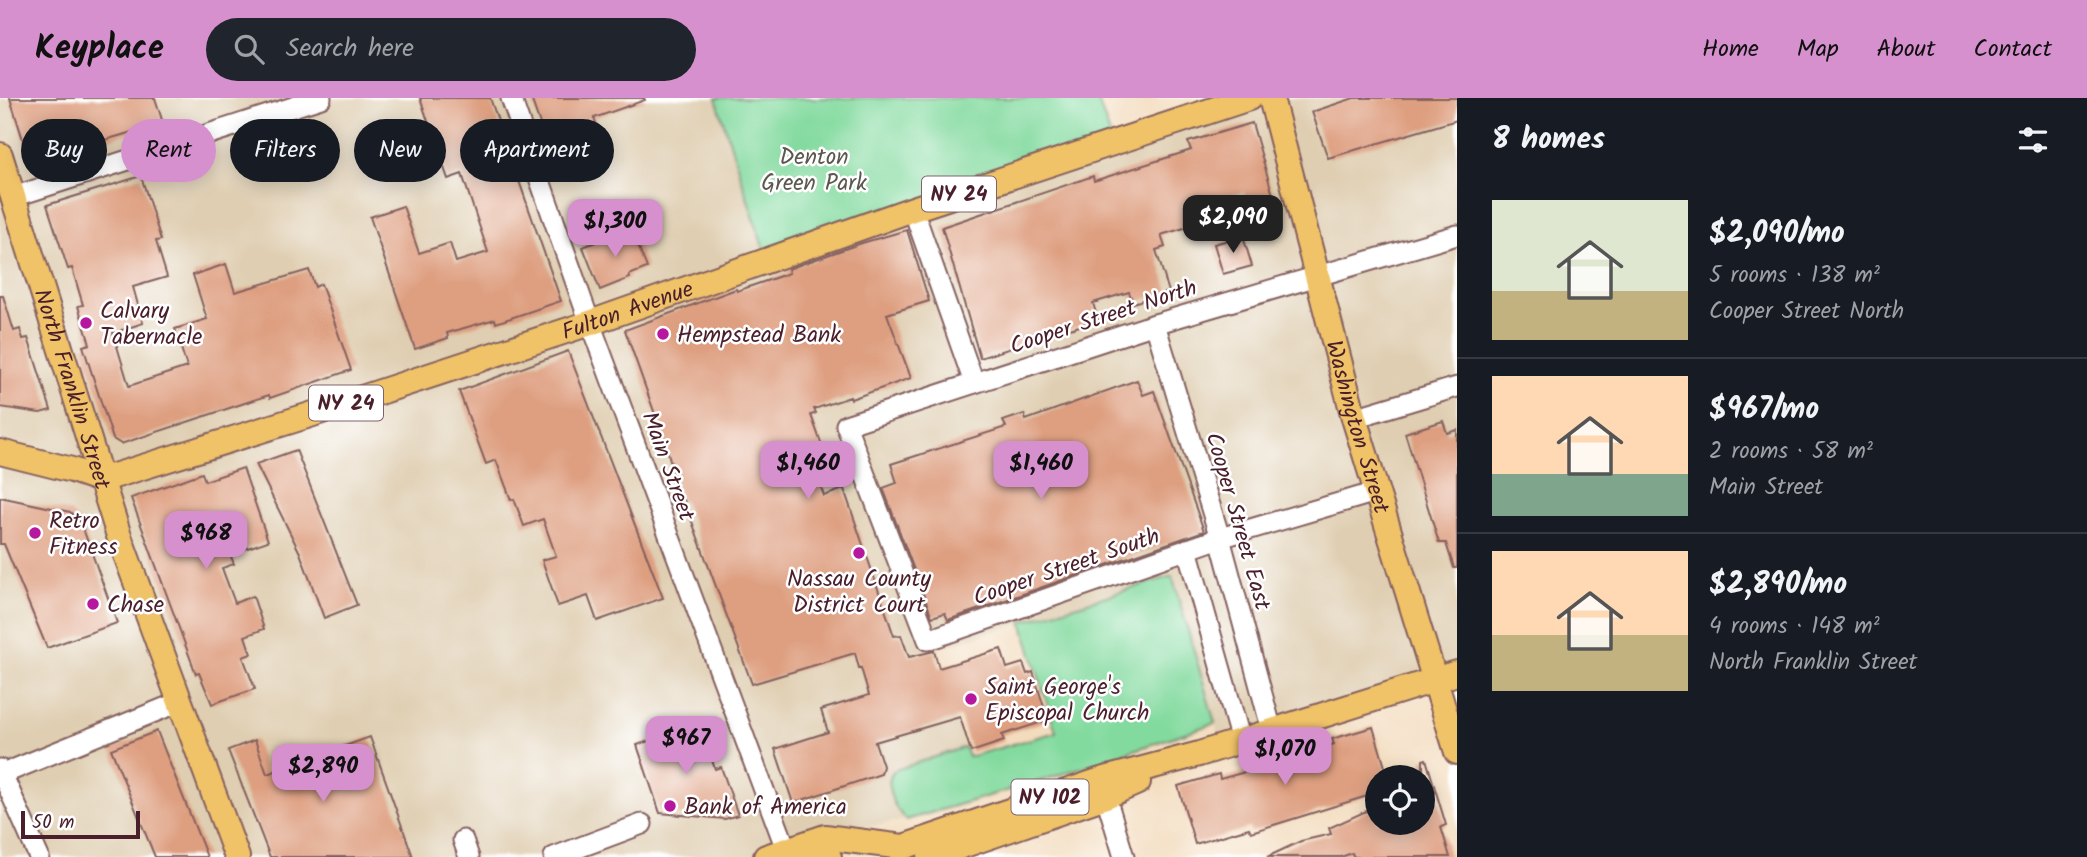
<!DOCTYPE html>
<html lang="en">
<head>
<meta charset="utf-8">
<style>
  :root { --surface:#171b24; --page:#20242c; --text:#f1f3f6; --muted:#9ea1a6; --line:#363941; --accent:#d690ce }
  body { margin:0; font-family:Kalam,sans-serif; background:var(--page); color:var(--text); height:100vh; display:flex; flex-direction:column; font-size:26px; white-space:nowrap }
  * { box-sizing:border-box; margin:0 }
  p { font-size:23px; color:var(--muted) }
  .icon { flex:none; width:38px; height:38px; fill:none; stroke:currentColor; stroke-width:2; stroke-linecap:round; stroke-linejoin:round }
  .map { position:relative; flex:1; overflow:hidden }
  .sheet { display:flex; flex-direction:column; background:var(--surface); width:630px }
  .sheet>* { flex:none }
  .top-card { position:absolute; left:21px; top:21px; width:665px; height:63px; display:flex; gap:14px }
  .tools { position:absolute; left:1365px; top:667px; display:grid; gap:14px }
  .tools a { display:grid; place-items:center; width:70px; height:70px; border-radius:50%; background:var(--surface); box-shadow:0 4px 18px #0003; font-size:35px }
  .scale { position:absolute; left:21px; bottom:18px; width:119px; box-sizing:border-box; padding-left:7px; border:4px solid #4a1f2b; border-top:0; font-size:19px; line-height:24px; white-space:nowrap; color:#4a1f2b; -webkit-text-stroke:5px #fff; paint-order:stroke }
  .price { position:absolute; translate:-50% -60px; padding:0 16px; border-radius:14px; background:var(--accent); color:#111; font-size:23px; line-height:46px; filter:drop-shadow(0 2px 4px #0008) }
  .price::after { content:''; position:absolute; left:50%; top:42px; width:21px; height:16px; margin-left:-10px; background:inherit; clip-path:polygon(0 0,100% 0,50% 100%) }
  .price.on { background:#222; color:#fff }
  ul { padding:0; list-style:none }
  li { display:flex; align-items:center; gap:21px; height:175px; padding:0 35px }
  li+li { border-top:2px solid var(--line) }
  li span { display:grid; place-items:center; flex:none; width:196px; height:140px; border-radius:0px; color:#555 }
  li>.icon { margin-inline-start:auto }
  span .icon { width:84px; height:84px; fill:#fffc; stroke-width:1 }
  li b { font-size:30px }
  h2 { display:flex; justify-content:space-between; align-items:center; height:84px; padding:0 35px; font-size:30px }
  .pill { padding:0 24px; border-radius:32px; background:var(--surface); box-shadow:0 4px 18px #0003; font-size:24px; line-height:63px }
  .pill.on { background:var(--accent); color:#111 }
  header { display:flex; align-items:center; gap:42px; box-sizing:border-box; height:98px; padding:0 35px; background:var(--accent); color:#111 }
  header strong { font-size:33px }
  nav { display:flex; gap:38px; margin-inline-start:auto; font-size:24px }
  .search { width:490px; height:63px; background:var(--page); display:flex; align-items:center; gap:18px; box-sizing:border-box; padding:0 24px; border-radius:38px; color:var(--muted); font-size:26px }
  main { display:flex; flex:1; min-height:0 }
  .map>svg:first-child { display:block }
  .built { fill:#dfceb1 }
  .green { fill:#83da9f; stroke:#667c65; stroke-width:2 }
  .building { fill:#de9f80 }
  .lines { fill:none; stroke-linecap:round; stroke-linejoin:round }
  .minor-casing { stroke:#85615e; stroke-width:23 }
  .major-casing { stroke:#85615e; stroke-width:28 }
  .minor { stroke:#fff; stroke-width:19 }
  .major { stroke:#f0c369; stroke-width:24 }
  .poi-dot { fill:#b5179e; stroke:#fff; stroke-width:2.5 }
  .labels { text-anchor:middle; stroke-width:5; stroke-linejoin:round; paint-order:stroke }
  .shield { fill:#fff; stroke:#80626b; stroke-width:2 }
  .shield-label { font-size:21px; font-weight:bold; fill:#4a1f2b }
  .park-label { font-size:23px; fill:#5b574e; stroke:#fff }
  .street-label { font-size:23px; fill:#4a1f2b; stroke:#fff }
  .poi-label { font-size:23px; fill:#4a1f2b; stroke:#fff; text-anchor:start }
</style>
</head>
<body>
<header>
<strong>Keyplace</strong>
<div class="search"><svg class="icon" aria-label="search" viewBox="0 0 24 24"><circle cx="10" cy="10" r="6"/><path d="M15 15l6 6"/></svg>Search here</div>
<nav><a>Home</a><a>Map</a><a>About</a><a>Contact</a></nav>
</header>
<main>
<div class="map">
<svg width="1457" height="759" viewBox="0 0 1457 759">
  <rect width="100%" height="100%" fill="#fff"/>
  <filter id="ink" filterUnits="userSpaceOnUse"><feTurbulence type="fractalNoise" baseFrequency=".0143" numOctaves="2"/><feDisplacementMap in="SourceGraphic" scale="14" xChannelSelector="R" yChannelSelector="G"/><feConvolveMatrix kernelMatrix="1 2 1 2 8 2 1 2 1" color-interpolation-filters="sRGB"/></filter>
  <filter id="wash" filterUnits="userSpaceOnUse"><feTurbulence type="fractalNoise" baseFrequency=".00686" numOctaves="4" result="noise"/><feDisplacementMap in="SourceGraphic" scale="28" xChannelSelector="R" yChannelSelector="G"/><feGaussianBlur stdDeviation="1.57" result="paint"/><feColorMatrix in="noise" values="0 0 0 0 0 0 0 0 0 0 0 0 0 0 0 0 0 1.4 0 .05"/><feComposite in="paint" operator="in"/></filter>
  <g filter="url(#wash)">
    <rect width="100%" height="100%" fill="#f3dcbe"/>
    <path class="built" d="M0 0H716L767 162 1249 0H1457V575L1222 649 1171 478 936 551 965 649 895 672 897 713 906 722 826 736 775 759H0Z"/>
    <g class="green">
      <path d="M716 0H1097L1113 45 767 162Z"/>
      <path d="M1172 478 1215 625 1047 681 906 722C893 709 882 686 895 672L965 649 968 659 1056 634 1022 524Z"/>
    </g>
    <g id="blocks">
      <g class="building">
        <path d="M10 0H155L163 25 30 64Z"/>
        <path d="M420 0H490L561 203 496 225 495 221 447 235 448 240 415 251 370 119 403 108 419 155 450 145 456 164 488 154 462 76 448 81Z"/>
        <path d="M531 0H644L645 2 594 20 604 45 553 63Z"/>
        <path d="M1354 0H1457V22L1328 60 1312 14Z"/>
        <path d="M1252 25 1273 97 1247 105 1244 94 1206 105 1211 122 1161 137 1165 149 1156 152 1169 194 1133 205 1129 194 1093 205 1098 222 980 260 942 129 1093 78 1094 83 1191 52 1188 44Z"/>
        <path d="M141 78 161 142 156 143 167 179 133 189 143 225 113 235 129 288 187 269 175 231 207 221 193 177 226 166 235 194 309 172 315 189 321 186 351 272 270 300 269 297 121 346 113 341 83 248 90 246 78 208 83 207 72 170 68 171 47 107Z"/>
        <path d="M631 130 647 170 629 177 630 180 600 192 583 149Z"/>
        <path d="M907 132 929 203 887 216 911 280 851 301 850 299 814 311 816 315 811 317 824 353 810 358 824 398 844 391 894 538 901 537 909 559 934 553 939 570 1001 551 1007 570 1023 565 1027 576 1033 574 1048 622 1002 637 1004 643 971 654 960 619 875 644 883 668 881 676 793 705 775 651 828 634 821 612 869 597 861 570H859L855 555 752 586 684 402 681 403 666 347 625 232 736 191 737 193 789 175 788 171 862 145Z"/>
        <path d="M1243 138 1252 168 1223 176 1214 146Z"/>
        <path d="M0 198H3L14 233 20 231 23 241 28 240 51 312 40 315 0 309Z"/>
        <path d="M568 253 663 500 597 523 588 498 558 508 542 462 556 458 543 421 524 428 514 401 511 402 496 362 486 366 459 293Z"/>
        <path d="M1137 282 1143 297 1154 293 1204 433 948 522 945 515 932 519 883 390 897 385 891 366 1006 329 1003 323 1024 316 1026 322Z"/>
        <path d="M1443 323 1447 335 1457 332V470H1454L1446 445H1439L1405 335Z"/>
        <path d="M296 352 357 507 324 520 300 455 256 366Z"/>
        <path d="M243 370 268 443 230 456 234 466 222 470 235 505 253 498 264 531 245 538 251 556 243 559 255 591 212 606 199 575 196 576 131 400 202 375 205 383Z"/>
        <path d="M0 399 70 414 81 425 117 525 47 550 4 446H0Z"/>
        <path d="M699 625 715 671 721 669 738 717 725 721 660 715 637 647Z"/>
        <path d="M1373 629 1388 679H1377V695L1251 734 1249 730 1195 746 1178 688 1219 676 1220 681 1256 671 1255 663 1297 650 1299 657 1334 646 1332 641Z"/>
        <path d="M157 633 197 734 207 759H155L111 651Z"/>
        <path d="M370 639 413 759H270L228 652 255 642 267 676Z"/>
        <path d="M1426 661 1446 727 1441 729 1450 759H1354L1352 755 1341 759H1267L1301 743 1331 736 1329 730 1377 708V724H1423V662Z"/>
      </g>
    </g>
  </g>
  <g filter="url(#ink)">
    <use href="#blocks" fill-opacity="0" stroke="#85615e" stroke-width="2"/>
    <g class="lines">
      <defs>
        <g id="minor">
          <path d="M511 0 590 225 786 751"/>
          <path d="M13 99 321 0"/>
          <path d="M913 111 974 285"/>
          <path d="M1155 226 1220 440 1272 633"/>
          <path d="M1354 320 1457 289"/>
          <path d="M1376 394 1220 440 928 542 846 327 1155 226 1457 137"/>
          <path d="M1187 451 1241 643"/>
          <path d="M0 671 39 759"/>
          <path d="M0 677 179 604"/>
          <path d="M1102 686 1124 759"/>
          <path d="M463 742 469 759"/>
          <path d="M554 759 642 726"/>
        </g>
        <g id="major">
          <path id="s1" d="M1271 0 1354 320 1457 654"/>
          <path id="s2" d="M0 57 119 438 237 759"/>
          <path id="s3" d="M0 354 72 372 101 382 310 317 590 225 913 111 1249 0"/>
          <path d="M790 752 829 759"/>
          <path d="M766 759 825 739 903 749 1101 682 1199 656 1457 575"/>
          <path d="M930 759 1106 698 1138 684"/>
        </g>
      </defs>
      <use href="#minor" class="minor-casing"/>
      <use href="#major" class="major-casing"/>
      <use href="#minor" class="minor"/>
      <use href="#major" class="major"/>
    </g>
  </g>
  <g class="poi-dot">
    <circle cx="86" cy="225" r="7"/>
    <circle cx="663" cy="236" r="7"/>
    <circle cx="35" cy="435" r="7"/>
    <circle cx="859" cy="455" r="7"/>
    <circle cx="93" cy="506" r="7"/>
    <circle cx="971" cy="601" r="7"/>
    <circle cx="670" cy="708" r="7"/>
  </g>
  <g class="labels">
    <g class="shield">
      <rect x="922" y="78.5" width="74" height="35" rx="5"/>
      <rect x="309" y="287.5" width="74" height="35" rx="5"/>
      <rect x="1011.5" y="681.5" width="77" height="35" rx="5"/>
    </g>
    <g class="shield-label">
      <text x="959" y="103">NY 24</text>
      <text x="346" y="312">NY 24</text>
      <text x="1050" y="706">NY 102</text>
    </g>
    <g class="park-label">
      <text x="814" y="66">Denton<tspan x="814" dy="26">Green Park</tspan></text>
    </g>
    <g class="street-label">
      <text dy="8" stroke="none"><textPath href="#s3" startOffset="658">Fulton Avenue</textPath></text>
      <text transform="translate(1103 218) rotate(-18)" y="8">Cooper Street North</text>
      <text dy="8" stroke="none"><textPath href="#s2" startOffset="245">North Franklin Street</textPath></text>
      <text dy="8" stroke="none"><textPath href="#s1" startOffset="340">Washington Street</textPath></text>
      <text transform="translate(669 368) rotate(70)" y="8">Main Street</text>
      <text transform="translate(1239 423) rotate(74)" y="8">Cooper Street East</text>
      <text transform="translate(1066 468) rotate(-19)" y="8">Cooper Street South</text>
    </g>
    <g class="poi-label">
      <text x="100" y="220">Calvary<tspan x="100" dy="26">Tabernacle</tspan></text>
      <text x="677" y="244">Hempstead Bank</text>
      <text x="49" y="430">Retro<tspan x="49" dy="26">Fitness</tspan></text>
      <text x="859" y="488" text-anchor="middle">Nassau County<tspan x="859" dy="26">District Court</tspan></text>
      <text x="107" y="514">Chase</text>
      <text x="985" y="596">Saint George's<tspan x="985" dy="26">Episcopal Church</tspan></text>
      <text x="684" y="716">Bank of America</text>
    </g>
  </g>
</svg>
<div class="tools">
<a><svg class="icon" aria-label="locate" viewBox="0 0 24 24"><circle cx="12" cy="12" r="6"/><path d="M12 2v4M12 18v4M2 12h4M18 12h4"/></svg></a>
</div>
<div class="scale">50 m</div>
<b class="price on" style="left:1233px;top:157px">$2,090</b>
<b class="price" style="left:615px;top:161px">$1,300</b>
<b class="price" style="left:808px;top:403px">$1,460</b>
<b class="price" style="left:1041px;top:403px">$1,460</b>
<b class="price" style="left:206px;top:473px">$968</b>
<b class="price" style="left:686px;top:678px">$967</b>
<b class="price" style="left:1285px;top:689px">$1,070</b>
<b class="price" style="left:323px;top:706px">$2,890</b>
<div class="top-card">
<a class="pill">Buy</a>
<a class="pill on">Rent</a>
<a class="pill">Filters</a>
<a class="pill">New</a>
<a class="pill">Apartment</a>
</div>
</div>
<section class="sheet">
<h2>8 homes<svg class="icon" aria-label="filters" viewBox="0 0 24 24"><path d="M4 7h16M4 17h16"/><circle cx="9" cy="7" r="2"/><circle cx="15" cy="17" r="2"/></svg></h2>
<ul>
<li><span style="background:linear-gradient(#dfe7d0 65%,#c2b280 0)"><svg class="icon" aria-label="home" viewBox="0 0 24 24"><path d="M3 11l9-7 9 7M6 9v11h12V9"/></svg></span><div><b>$2,090/mo</b><p>5 rooms · 138 m²</p><p>Cooper Street North</p></div></li>
<li><span style="background:linear-gradient(#ffd9b3 70%,#7fa58c 0)"><svg class="icon" aria-label="home" viewBox="0 0 24 24"><path d="M3 11l9-7 9 7M6 9v11h12V9"/></svg></span><div><b>$967/mo</b><p>2 rooms · 58 m²</p><p>Main Street</p></div></li>
<li><span style="background:linear-gradient(#ffd9b3 60%,#c2b280 0)"><svg class="icon" aria-label="home" viewBox="0 0 24 24"><path d="M3 11l9-7 9 7M6 9v11h12V9"/></svg></span><div><b>$2,890/mo</b><p>4 rooms · 148 m²</p><p>North Franklin Street</p></div></li>
</ul>
</section>
</main>
</body>
</html>
